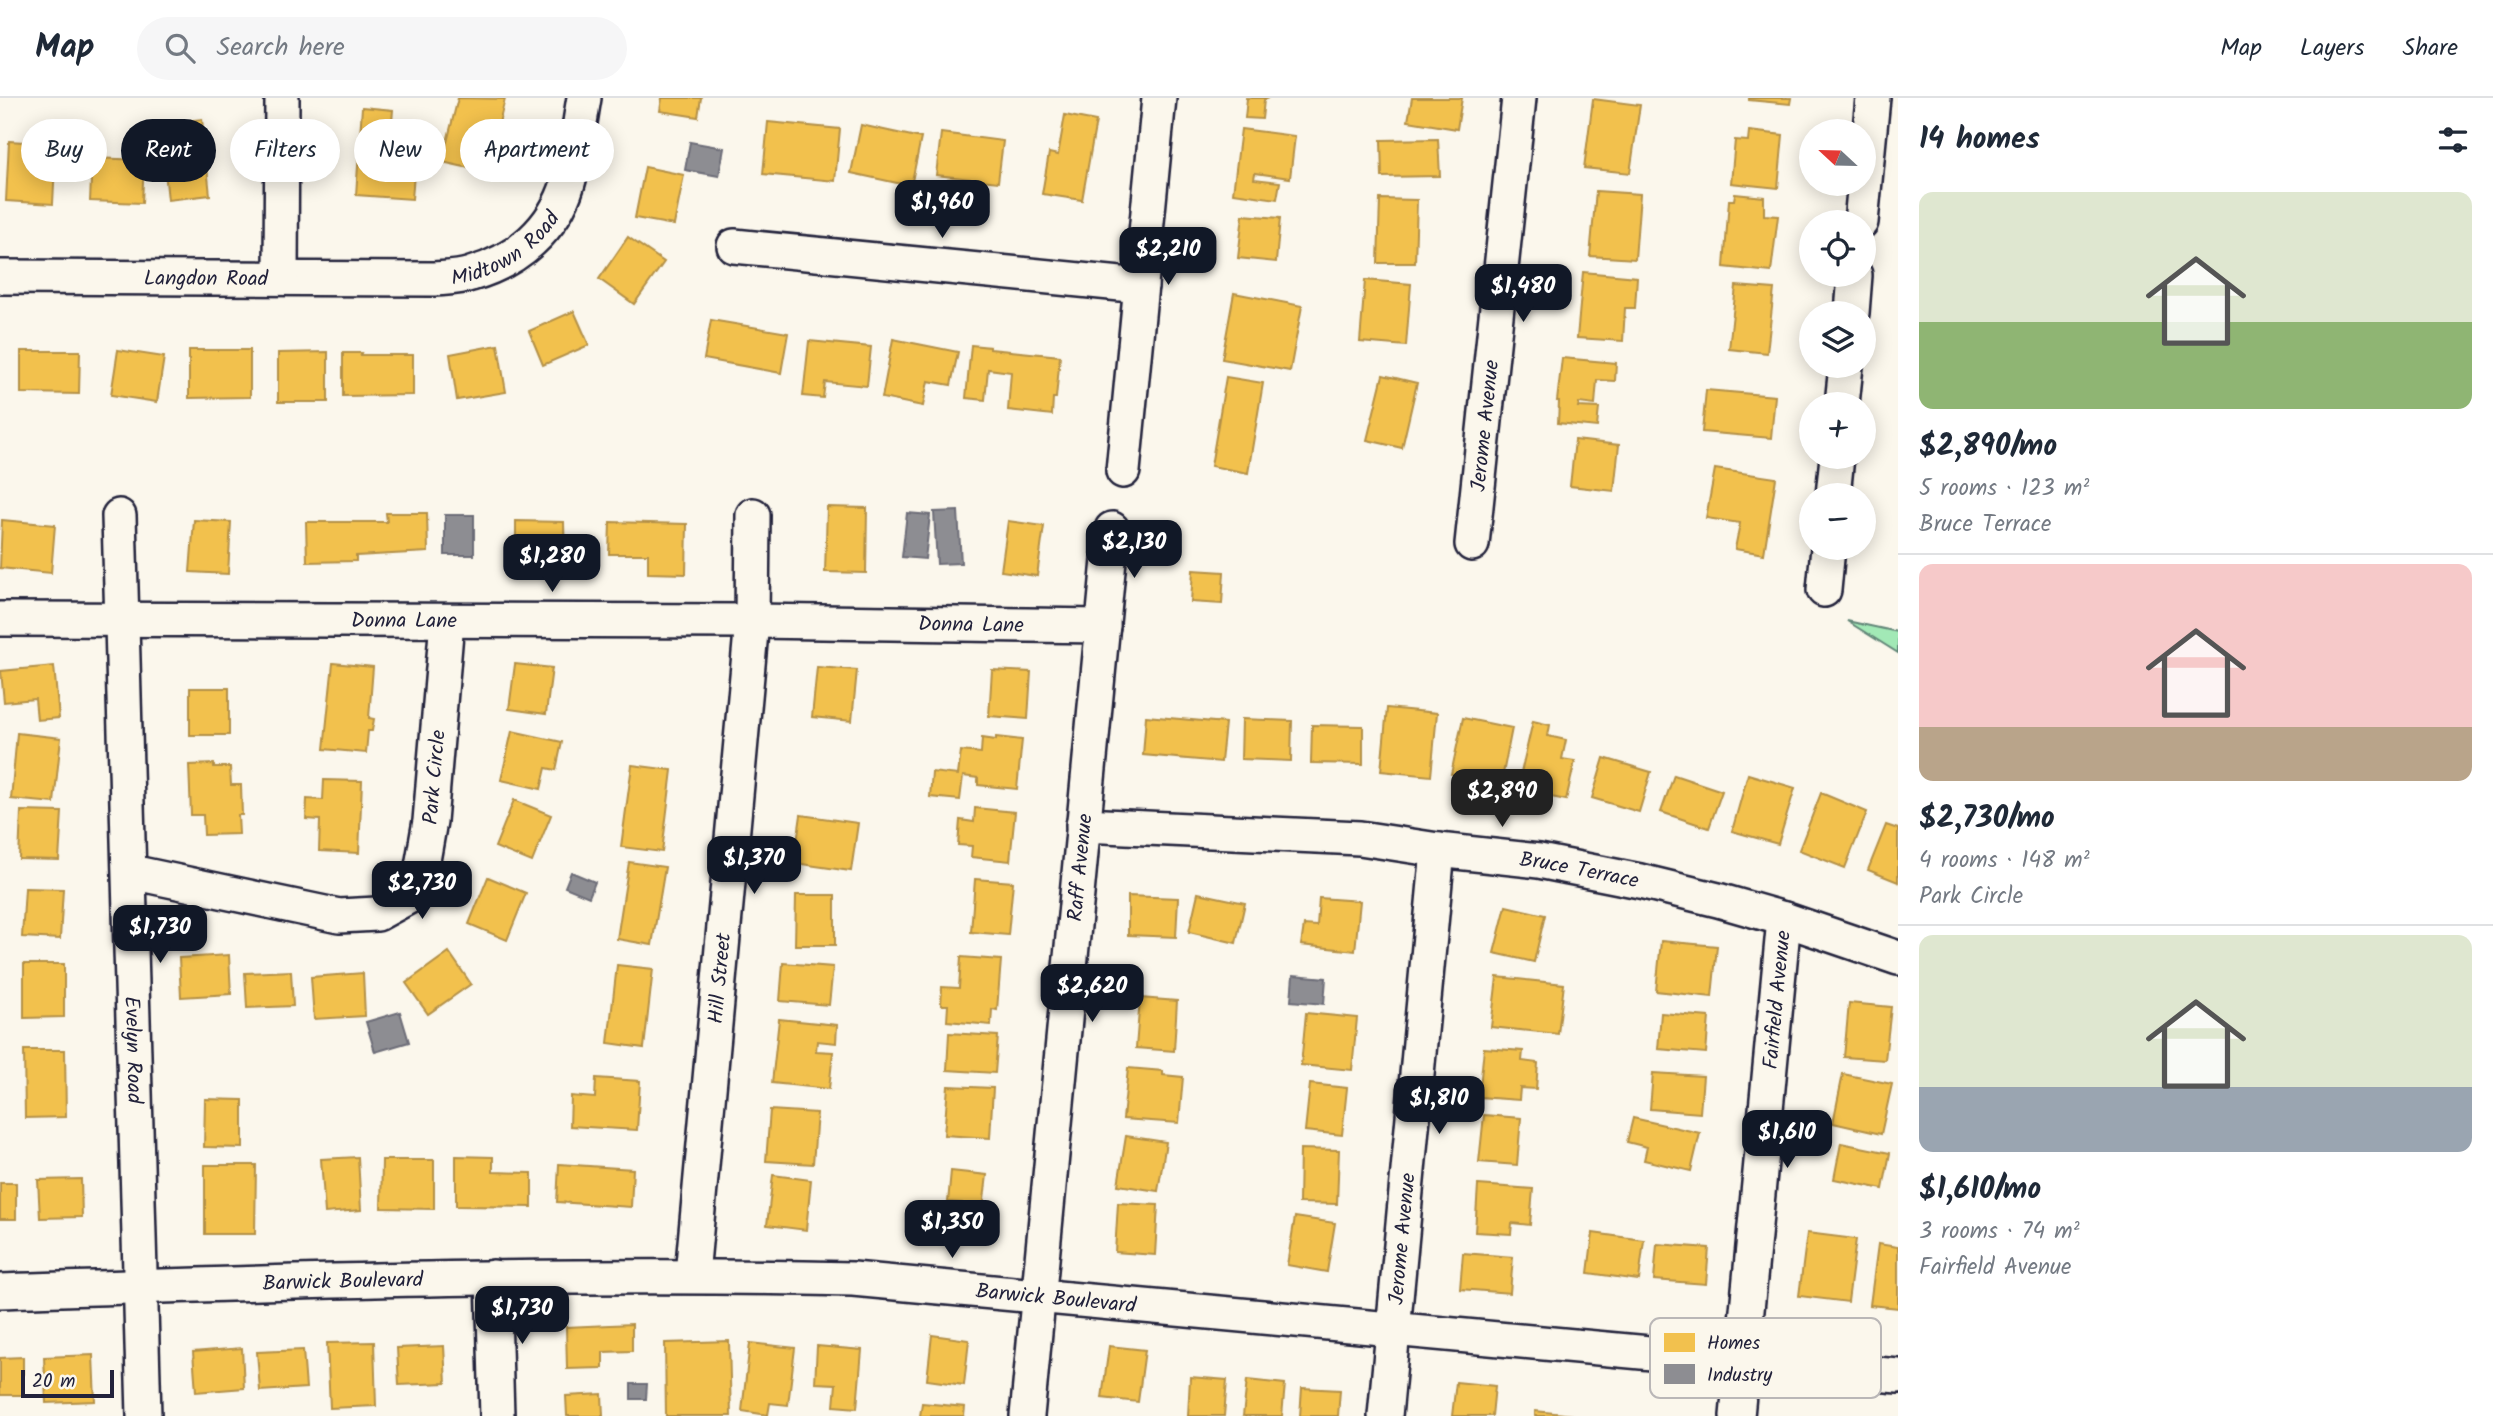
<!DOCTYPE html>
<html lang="en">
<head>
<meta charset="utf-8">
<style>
  :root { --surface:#fff; --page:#f6f6f7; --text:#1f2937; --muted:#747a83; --line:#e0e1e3; --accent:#111827 }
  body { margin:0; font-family:Kalam,sans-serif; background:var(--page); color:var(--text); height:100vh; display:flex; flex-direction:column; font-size:26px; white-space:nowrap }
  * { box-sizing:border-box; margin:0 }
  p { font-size:23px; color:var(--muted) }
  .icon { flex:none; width:38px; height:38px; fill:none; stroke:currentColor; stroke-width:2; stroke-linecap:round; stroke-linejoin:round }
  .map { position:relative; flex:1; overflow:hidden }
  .details { display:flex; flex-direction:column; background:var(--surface); width:595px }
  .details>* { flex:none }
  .guide { position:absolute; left:21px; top:21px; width:665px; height:63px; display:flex; gap:14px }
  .needle { width:46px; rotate:292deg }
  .fabs { position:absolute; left:1799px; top:21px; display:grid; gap:14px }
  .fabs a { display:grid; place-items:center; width:77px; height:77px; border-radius:50%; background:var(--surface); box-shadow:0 4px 18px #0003; font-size:35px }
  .scale { position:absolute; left:21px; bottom:18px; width:93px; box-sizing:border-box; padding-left:7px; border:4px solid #22223b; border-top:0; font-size:19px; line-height:24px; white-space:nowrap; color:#22223b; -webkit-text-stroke:5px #fbf7ec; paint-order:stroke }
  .price { position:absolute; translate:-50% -60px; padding:0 16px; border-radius:14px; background:var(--accent); color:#fff; font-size:23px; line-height:46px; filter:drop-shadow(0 2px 4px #0008) }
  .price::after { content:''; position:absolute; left:50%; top:42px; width:21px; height:16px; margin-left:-10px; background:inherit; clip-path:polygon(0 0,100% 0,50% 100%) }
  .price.active { background:#222; color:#fff }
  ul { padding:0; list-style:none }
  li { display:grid; align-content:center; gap:14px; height:371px; padding:0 21px }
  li+li { border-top:2px solid var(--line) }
  li span { display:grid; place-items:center; height:217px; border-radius:14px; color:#555 }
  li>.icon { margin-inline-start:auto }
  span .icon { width:126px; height:126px; fill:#fffc; stroke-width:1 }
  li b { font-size:30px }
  h2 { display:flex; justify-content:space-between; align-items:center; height:84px; padding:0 21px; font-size:30px }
  .tag { padding:0 24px; border-radius:32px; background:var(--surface); box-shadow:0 4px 18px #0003; font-size:24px; line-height:63px }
  .tag.active { background:var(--accent); color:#fff }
  header { display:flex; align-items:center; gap:42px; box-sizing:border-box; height:98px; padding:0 35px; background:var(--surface); border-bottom:2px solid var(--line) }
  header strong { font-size:33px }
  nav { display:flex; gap:38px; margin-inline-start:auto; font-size:24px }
  .search { width:490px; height:63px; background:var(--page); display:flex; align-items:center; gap:18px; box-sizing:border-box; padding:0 24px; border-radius:38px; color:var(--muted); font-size:26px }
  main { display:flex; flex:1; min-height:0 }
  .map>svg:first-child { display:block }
  .green { fill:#a2e9b6; stroke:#628678; stroke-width:2 }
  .homes { fill:#f2c14e; stroke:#b49148; stroke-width:2 }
  .industry { fill:#8d8d92; stroke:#6d6d78; stroke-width:2 }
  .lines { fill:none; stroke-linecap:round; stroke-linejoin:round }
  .minor-casing { stroke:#22223b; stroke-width:38 }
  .minor { stroke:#fbf7ec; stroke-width:33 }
  .labels { text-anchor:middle; stroke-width:7; stroke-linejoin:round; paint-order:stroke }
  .street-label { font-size:21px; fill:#22223b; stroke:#fbf7ec }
  .key { fill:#fbf7ec; stroke:#bab7b7; stroke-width:2 }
  .key-label { font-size:19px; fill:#22223b }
</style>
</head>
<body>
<header>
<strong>Map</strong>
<div class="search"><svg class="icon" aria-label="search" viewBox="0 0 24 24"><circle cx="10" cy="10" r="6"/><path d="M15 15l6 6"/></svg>Search here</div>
<nav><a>Map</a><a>Layers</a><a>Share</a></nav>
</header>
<main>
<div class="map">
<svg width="1898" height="1318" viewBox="0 0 1898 1318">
  <rect width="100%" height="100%" fill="#fbf7ec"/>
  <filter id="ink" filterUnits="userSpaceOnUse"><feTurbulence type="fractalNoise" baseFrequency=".0143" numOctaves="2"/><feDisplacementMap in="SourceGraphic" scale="14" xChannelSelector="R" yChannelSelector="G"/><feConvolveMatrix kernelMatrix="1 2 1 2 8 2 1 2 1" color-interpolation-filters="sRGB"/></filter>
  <g filter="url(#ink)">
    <path class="green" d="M1847 523 1898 534V555Z"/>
    <g class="homes">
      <path d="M458 0 505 1 487 74 442 64Z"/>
      <path d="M662 0H701L698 19 660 13Z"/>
      <path d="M1245 0H1269L1264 2 1262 21 1245 20 1247 0Z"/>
      <path d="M1412 0H1462L1457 31 1408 23Z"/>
      <path d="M1749 0H1791L1790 6 1749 2Z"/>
      <path d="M1593 1 1640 7 1630 75 1584 70Z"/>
      <path d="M362 9 393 12 390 49 416 51 412 101 356 97Z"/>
      <path d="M1065 17 1096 23 1082 102 1042 96 1049 55 1058 57Z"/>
      <path d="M202 21 210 97 168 102 160 26Z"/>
      <path d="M768 24 840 31 835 83 763 76Z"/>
      <path d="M861 27 921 40 911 88 851 75Z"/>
      <path d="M1241 31 1295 38 1290 80 1255 75 1254 81 1280 84 1277 101 1233 95Z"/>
      <path d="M1749 33 1783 37 1778 90 1731 85 1735 42 1748 43Z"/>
      <path d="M941 35 1003 43 998 84 936 77Z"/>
      <path d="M1438 41 1440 78 1382 79 1381 42Z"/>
      <path d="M9 43 56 46 53 106 6 103Z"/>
      <path d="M92 60 144 62 142 105 90 103Z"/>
      <path d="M645 69 684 77 674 127 635 120Z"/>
      <path d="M1596 93 1640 96 1635 161 1590 158Z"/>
      <path d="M1735 96 1764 99V117L1778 118 1771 174 1724 169 1729 102H1734Z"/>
      <path d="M1380 101 1417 102 1415 165H1378Z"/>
      <path d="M1243 117 1280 120 1276 164 1238 160Z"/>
      <path d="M628 139 664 164 634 206 599 181Z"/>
      <path d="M1583 174 1637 179 1635 210H1625L1623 243 1577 240Z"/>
      <path d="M1365 182 1411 186 1406 248 1360 244Z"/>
      <path d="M1736 188 1774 191 1767 255 1729 251Z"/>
      <path d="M1234 195 1302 208 1290 273 1222 261Z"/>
      <path d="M574 213 589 247 543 267 529 233Z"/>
      <path d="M711 222 788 235 781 275 704 261Z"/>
      <path d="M893 241 958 254 951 287 928 283 923 308 882 300Z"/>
      <path d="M809 243 871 249 867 288 825 284 823 300 803 298Z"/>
      <path d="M498 247 506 294 457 302 450 256Z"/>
      <path d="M971 247 990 249V251L1060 258 1056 300H1053L1052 317 1008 312 1011 274 988 271 985 302 966 300Z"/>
      <path d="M118 252 164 259 157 304 111 297Z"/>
      <path d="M189 252H250V299L189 300Z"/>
      <path d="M21 253H80L79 296 21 295Z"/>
      <path d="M328 254V304H278V255Z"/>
      <path d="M343 255H362L361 257H413V297L343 298Z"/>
      <path d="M1562 260 1616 265 1615 283 1597 282 1595 307 1579 305 1578 309 1599 310 1597 329 1558 325 1559 303H1557Z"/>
      <path d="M1383 277 1417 285 1402 350 1367 342Z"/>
      <path d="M1226 279 1263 285 1248 375 1211 368Z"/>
      <path d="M1706 292 1775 298 1771 340 1702 334Z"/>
      <path d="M1575 342 1619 347 1614 393 1570 388Z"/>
      <path d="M1715 371 1776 380 1764 456 1735 451 1740 425 1706 420Z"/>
      <path d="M827 409 867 410 866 475 825 474Z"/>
      <path d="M386 415H427L428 454 356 458V463L307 464 306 424H387Z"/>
      <path d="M2 422 55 427 51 475 0 470Z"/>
      <path d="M194 422 231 424 228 476 190 474Z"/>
      <path d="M516 423 564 424 565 463H516Z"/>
      <path d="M1008 423 1044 428 1037 478 1001 473Z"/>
      <path d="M610 424 687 426 686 476 648 475V456H609Z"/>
      <path d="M1193 472 1224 474 1222 506 1191 504Z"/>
      <path d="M333 565 373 569 369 620 374 621 372 633H368L366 655 324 651Z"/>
      <path d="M515 566 552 570 546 616 509 611Z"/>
      <path d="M54 568 59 620 37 622 35 601 4 604 1 573Z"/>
      <path d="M817 569 857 572 852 623 812 619Z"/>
      <path d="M992 572 1031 574 1028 621 989 618Z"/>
      <rect x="190" y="590" width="39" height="47"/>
      <path d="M1387 610 1437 615 1431 678 1381 673Z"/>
      <path d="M1146 618 1225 625 1221 664 1143 657Z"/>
      <path d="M1463 620 1512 630 1501 686 1451 676Z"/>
      <path d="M1242 621 1292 623 1291 663 1241 661Z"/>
      <path d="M1533 623 1550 627 1548 638 1566 642 1562 661 1575 663 1566 702 1517 692Z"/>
      <path d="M1312 627 1363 628V666L1311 665Z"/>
      <path d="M512 633 562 644 556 672 546 670 541 691 501 682Z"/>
      <path d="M17 635 61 640 54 705 11 701Z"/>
      <path d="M996 639 1022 642 1017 691 978 687V680L963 678 960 702 930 699 932 674 958 677 961 653 981 655 982 640 996 642Z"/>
      <path d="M1604 660 1651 674 1639 714 1592 700Z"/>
      <path d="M214 666V669H230L231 687H241L242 717H238L239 736 204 737 203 717H191L189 667Z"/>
      <path d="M632 667 672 672 662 754 621 749Z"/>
      <path d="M1748 676 1795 690 1778 746 1732 733Z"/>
      <path d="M1674 677 1722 693 1709 730 1661 714Z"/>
      <path d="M324 682 362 683 359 755 319 753 320 722 306 721 307 701 323 702Z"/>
      <path d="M1821 695 1867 714 1845 770 1799 752Z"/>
      <path d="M514 702 551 717 532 764 495 749Z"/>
      <path d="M975 710 1015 714 1010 763 971 759 972 748 958 747 960 722 974 724Z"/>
      <path d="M21 713 62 714 59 762 19 761Z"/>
      <path d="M801 717 858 725 851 773 794 765Z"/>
      <path d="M1886 727 1898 731V784L1868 772Z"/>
      <path d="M629 764 665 769 652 847 617 841Z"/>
      <path d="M488 779 526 795 507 842 469 826Z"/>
      <path d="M975 781 1013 784 1008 837 971 834Z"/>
      <path d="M25 790 63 791 60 841 22 839Z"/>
      <path d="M1198 795 1245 805 1236 845 1189 834Z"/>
      <path d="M796 797H835V847H795Z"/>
      <path d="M1128 798 1178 800 1176 839 1128 837Z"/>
      <path d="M1319 800 1360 803 1355 853 1301 847 1304 827 1317 828Z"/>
      <path d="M1506 808 1545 817 1534 864 1494 855Z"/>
      <path d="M1661 843 1717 848 1712 899 1656 893Z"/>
      <path d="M449 854 471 886 428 916 406 885Z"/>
      <path d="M229 857 231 896 181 899 179 860Z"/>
      <path d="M961 859 1001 862 997 912 992 911 991 927 947 923 948 907H941L942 889 959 890Z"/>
      <path d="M783 865 833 869 829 907 780 903Z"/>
      <path d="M24 866H64V919L24 920Z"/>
      <path d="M617 867 653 871 644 950 608 945Z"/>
      <path d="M291 873 293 908 247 910 245 875Z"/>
      <path d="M363 875 365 918 314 921 311 879Z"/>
      <path d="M1497 879 1564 886 1558 936 1491 929Z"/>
      <path d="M1140 900 1177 903 1174 953 1136 950Z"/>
      <path d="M1849 905 1891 909 1885 962 1844 959Z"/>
      <path d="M1306 915 1357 920 1352 972 1301 967Z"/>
      <path d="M1661 915 1709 919 1706 955 1658 951Z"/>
      <path d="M779 921 837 927 836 945 817 943 816 953 833 954 829 991 772 985Z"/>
      <path d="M949 935 998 938 995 975 947 972Z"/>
      <path d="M1484 950 1523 953 1522 963 1538 965 1536 991 1520 990 1519 1002 1479 999Z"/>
      <path d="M24 952H65L66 1019 25 1020Z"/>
      <path d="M1128 970 1163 973V977L1183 979 1179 1025 1123 1021Z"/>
      <path d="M1653 975 1703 978 1700 1015 1650 1011Z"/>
      <path d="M1843 976 1892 986 1881 1036 1833 1025Z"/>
      <path d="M596 980 640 983 637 1032 570 1028 571 998 595 1000Z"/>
      <path d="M1310 986 1347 990 1342 1037 1305 1033Z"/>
      <path d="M948 988 993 990 990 1040 944 1037Z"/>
      <path d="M205 1001 243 1002V1050L204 1049Z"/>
      <path d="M770 1012 817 1015 813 1066 766 1063Z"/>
      <path d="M1484 1017 1521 1020 1517 1067 1479 1064Z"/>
      <path d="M1633 1020 1700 1035 1691 1073 1644 1062 1647 1049 1627 1044Z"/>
      <path d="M1126 1038 1166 1044 1158 1093 1118 1087Z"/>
      <path d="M1841 1045 1890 1055 1883 1091 1834 1081Z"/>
      <path d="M1300 1051 1339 1052 1337 1106 1299 1105Z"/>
      <path d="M456 1058 493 1059V1074L532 1075V1109L456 1108Z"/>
      <path d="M358 1059 361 1112 325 1115 321 1061Z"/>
      <path d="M382 1062H434V1111L381 1110Z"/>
      <path d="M559 1066 633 1071 631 1109 557 1104Z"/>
      <path d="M205 1067H256L255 1136H205Z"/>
      <path d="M951 1073 987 1077 981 1127 960 1125 962 1105 948 1104Z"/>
      <path d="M773 1077 811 1082 806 1132 767 1127Z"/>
      <path d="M81 1081 82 1119 40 1120 38 1082Z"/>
      <rect x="0" y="1085" width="16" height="36"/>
      <path d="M1478 1087 1533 1091 1530 1127 1512 1125 1511 1136 1475 1134Z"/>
      <path d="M1118 1105 1158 1107 1155 1157 1115 1154Z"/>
      <path d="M1295 1119 1335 1125 1327 1174 1287 1167Z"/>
      <path d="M1593 1135 1644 1142 1639 1182 1588 1175Z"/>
      <path d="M1807 1135 1856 1141 1848 1204 1799 1198Z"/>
      <path d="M1657 1146 1709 1150 1706 1186 1654 1182Z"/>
      <path d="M1878 1146 1898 1149V1210L1870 1207Z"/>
      <path d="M1463 1155 1513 1159 1510 1195 1460 1191Z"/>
      <path d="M632 1226V1253L603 1254V1270L567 1271 566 1229Z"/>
      <path d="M932 1237 969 1242 964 1287 927 1282Z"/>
      <path d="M729 1243 731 1318H666L665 1245Z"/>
      <path d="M374 1244 376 1308 330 1310 327 1245Z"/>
      <path d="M750 1245 795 1250 788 1307 770 1305 768 1317 742 1313Z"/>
      <path d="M444 1248 446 1285 399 1287 397 1250Z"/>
      <path d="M817 1248 862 1252 857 1310 834 1308 836 1286 815 1285Z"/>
      <path d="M1109 1248 1145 1252 1138 1304 1102 1300Z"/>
      <path d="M242 1250 244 1290 196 1294 193 1254Z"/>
      <path d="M303 1252 306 1290 260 1293 257 1254Z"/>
      <path d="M93 1257 95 1303 46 1305 44 1259Z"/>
      <path d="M23 1259V1297H0V1260Z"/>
      <path d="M1190 1279 1227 1282 1224 1318H1188Z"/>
      <path d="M1247 1282 1285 1286 1282 1318H1243Z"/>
      <path d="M1456 1284 1495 1288 1492 1318H1452Z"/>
      <path d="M1302 1290 1340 1292 1338 1318H1300Z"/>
      <path d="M602 1296 603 1318H567L566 1298Z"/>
      <path d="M922 1305 965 1309 964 1318H920Z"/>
      <path d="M1535 1313 1573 1317V1318H1535Z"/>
    </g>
    <g class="industry">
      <path d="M690 44 724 50 719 78 685 72Z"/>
      <path d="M958 413 961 465 937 466 934 414Z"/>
      <path d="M907 415 930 417 925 461 902 459Z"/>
      <rect x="445" y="417" width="29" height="40"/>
      <path d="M571 774 595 784 589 799 565 789Z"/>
      <path d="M1293 877 1326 880 1324 906 1291 903Z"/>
      <path d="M400 914 409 944 375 954 366 924Z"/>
      <path d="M631 1286H647L646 1301H631Z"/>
    </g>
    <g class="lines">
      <defs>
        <g id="minor">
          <path d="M1861 124 1873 0"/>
          <path d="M734 148 1141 188"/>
          <path id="s1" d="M0 179 434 181C446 180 460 180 471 176 517 163 554 131 568 85 576 58 579 28 584 0"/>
          <path d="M281 179 282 0"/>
          <path d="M1852 215 1855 177"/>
          <path d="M1842 306 1846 268"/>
          <path d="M1123 373 1159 0"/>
          <path d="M1833 397 1837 359"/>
          <path id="s2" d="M119 418 144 1318"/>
          <path id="s3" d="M1472 446 1519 0"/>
          <path d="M1824 492 1828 450"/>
          <path id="s4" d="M0 521 752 523 1103 528"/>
          <path id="s5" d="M1083 727 1360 740 1438 752 1539 763 1640 783 1718 802 1784 821 1898 860"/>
          <path id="s6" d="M131 774 339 818 377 816 408 799 421 774 430 723 447 523"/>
          <path id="s7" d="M692 1177 752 523 753 417"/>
          <path d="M493 1179 497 1318"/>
          <path id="s8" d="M0 1193C284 1184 569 1174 853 1181L1898 1278"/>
          <path id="s9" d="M1027 1318 1112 431"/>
          <path id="s10" d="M1385 1318 1438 752"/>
          <path id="s11" d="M1737 1318 1784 821"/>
        </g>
      </defs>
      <use href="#minor" class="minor-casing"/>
      <use href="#minor" class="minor"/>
    </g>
  </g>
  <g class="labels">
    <g class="street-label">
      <text dy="7" stroke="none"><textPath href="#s1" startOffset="514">Midtown Road</textPath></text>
      <text dy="7" stroke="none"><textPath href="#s1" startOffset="206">Langdon Road</textPath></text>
      <text dy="7" stroke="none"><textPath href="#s3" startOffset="119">Jerome Avenue</textPath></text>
      <text dy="7" stroke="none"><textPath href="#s4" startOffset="404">Donna Lane</textPath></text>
      <text dy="7" stroke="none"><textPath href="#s4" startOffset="971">Donna Lane</textPath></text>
      <text dy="7" stroke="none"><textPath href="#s6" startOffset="410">Park Circle</textPath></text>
      <text dy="7" stroke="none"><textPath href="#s9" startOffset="551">Raff Avenue</textPath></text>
      <text dy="7" stroke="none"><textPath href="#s5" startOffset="499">Bruce Terrace</textPath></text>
      <text dy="7" stroke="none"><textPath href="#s7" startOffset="298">Hill Street</textPath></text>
      <text dy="7" stroke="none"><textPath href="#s11" startOffset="418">Fairfield Avenue</textPath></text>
      <text dy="7" stroke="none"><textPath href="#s2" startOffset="534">Evelyn Road</textPath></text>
      <text dy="7" stroke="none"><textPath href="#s10" startOffset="178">Jerome Avenue</textPath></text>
      <text dy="7" stroke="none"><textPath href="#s8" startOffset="343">Barwick Boulevard</textPath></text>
      <text dy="7" stroke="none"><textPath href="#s8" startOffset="1057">Barwick Boulevard</textPath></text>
    </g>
  </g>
  <rect x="1650" y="1220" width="231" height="80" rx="10" class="key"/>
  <rect x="1664" y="1235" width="31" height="19" fill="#f2c14e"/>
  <rect x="1664" y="1266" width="31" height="20" fill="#8d8d92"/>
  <g class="key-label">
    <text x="1707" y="1251">Homes</text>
    <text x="1707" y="1283">Industry</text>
  </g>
</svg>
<div class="fabs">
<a><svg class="needle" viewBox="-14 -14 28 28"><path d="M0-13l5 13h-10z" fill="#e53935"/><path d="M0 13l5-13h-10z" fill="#747a83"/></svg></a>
<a><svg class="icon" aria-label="locate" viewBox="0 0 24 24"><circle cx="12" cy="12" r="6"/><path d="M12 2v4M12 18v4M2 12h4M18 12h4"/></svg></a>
<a><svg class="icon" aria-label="layers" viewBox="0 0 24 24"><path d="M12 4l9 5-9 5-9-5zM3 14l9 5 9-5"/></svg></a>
<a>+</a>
<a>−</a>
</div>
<div class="scale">20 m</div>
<b class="price" style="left:942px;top:142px">$1,960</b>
<b class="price" style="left:1168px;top:189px">$2,210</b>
<b class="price" style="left:1523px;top:226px">$1,480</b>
<b class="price" style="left:1134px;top:482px">$2,130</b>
<b class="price" style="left:552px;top:496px">$1,280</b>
<b class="price active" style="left:1502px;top:731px">$2,890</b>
<b class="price" style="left:754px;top:798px">$1,370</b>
<b class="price" style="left:422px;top:823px">$2,730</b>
<b class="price" style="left:160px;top:867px">$1,730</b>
<b class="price" style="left:1092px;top:926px">$2,620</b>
<b class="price" style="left:1439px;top:1038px">$1,810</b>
<b class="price" style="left:1787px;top:1072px">$1,610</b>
<b class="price" style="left:952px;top:1162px">$1,350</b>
<b class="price" style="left:522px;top:1248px">$1,730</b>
<div class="guide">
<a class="tag">Buy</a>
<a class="tag active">Rent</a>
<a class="tag">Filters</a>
<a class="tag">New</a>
<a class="tag">Apartment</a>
</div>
</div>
<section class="details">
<h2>14 homes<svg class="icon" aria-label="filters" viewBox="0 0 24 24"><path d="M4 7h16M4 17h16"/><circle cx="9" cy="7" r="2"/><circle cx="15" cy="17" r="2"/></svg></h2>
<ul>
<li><span style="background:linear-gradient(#dfe7d0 60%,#8fb573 0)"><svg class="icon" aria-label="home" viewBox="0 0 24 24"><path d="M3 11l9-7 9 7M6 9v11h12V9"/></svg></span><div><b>$2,890/mo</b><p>5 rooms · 123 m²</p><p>Bruce Terrace</p></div></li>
<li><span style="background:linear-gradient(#f6c9c9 75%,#b9a48a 0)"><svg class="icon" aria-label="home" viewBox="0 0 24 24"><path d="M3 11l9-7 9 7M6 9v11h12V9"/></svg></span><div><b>$2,730/mo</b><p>4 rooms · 148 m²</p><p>Park Circle</p></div></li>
<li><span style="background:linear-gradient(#dfe7d0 70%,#9aa5b1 0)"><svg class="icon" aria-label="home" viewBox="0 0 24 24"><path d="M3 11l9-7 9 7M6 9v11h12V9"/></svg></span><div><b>$1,610/mo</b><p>3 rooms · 74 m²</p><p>Fairfield Avenue</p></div></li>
</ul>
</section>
</main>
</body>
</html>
